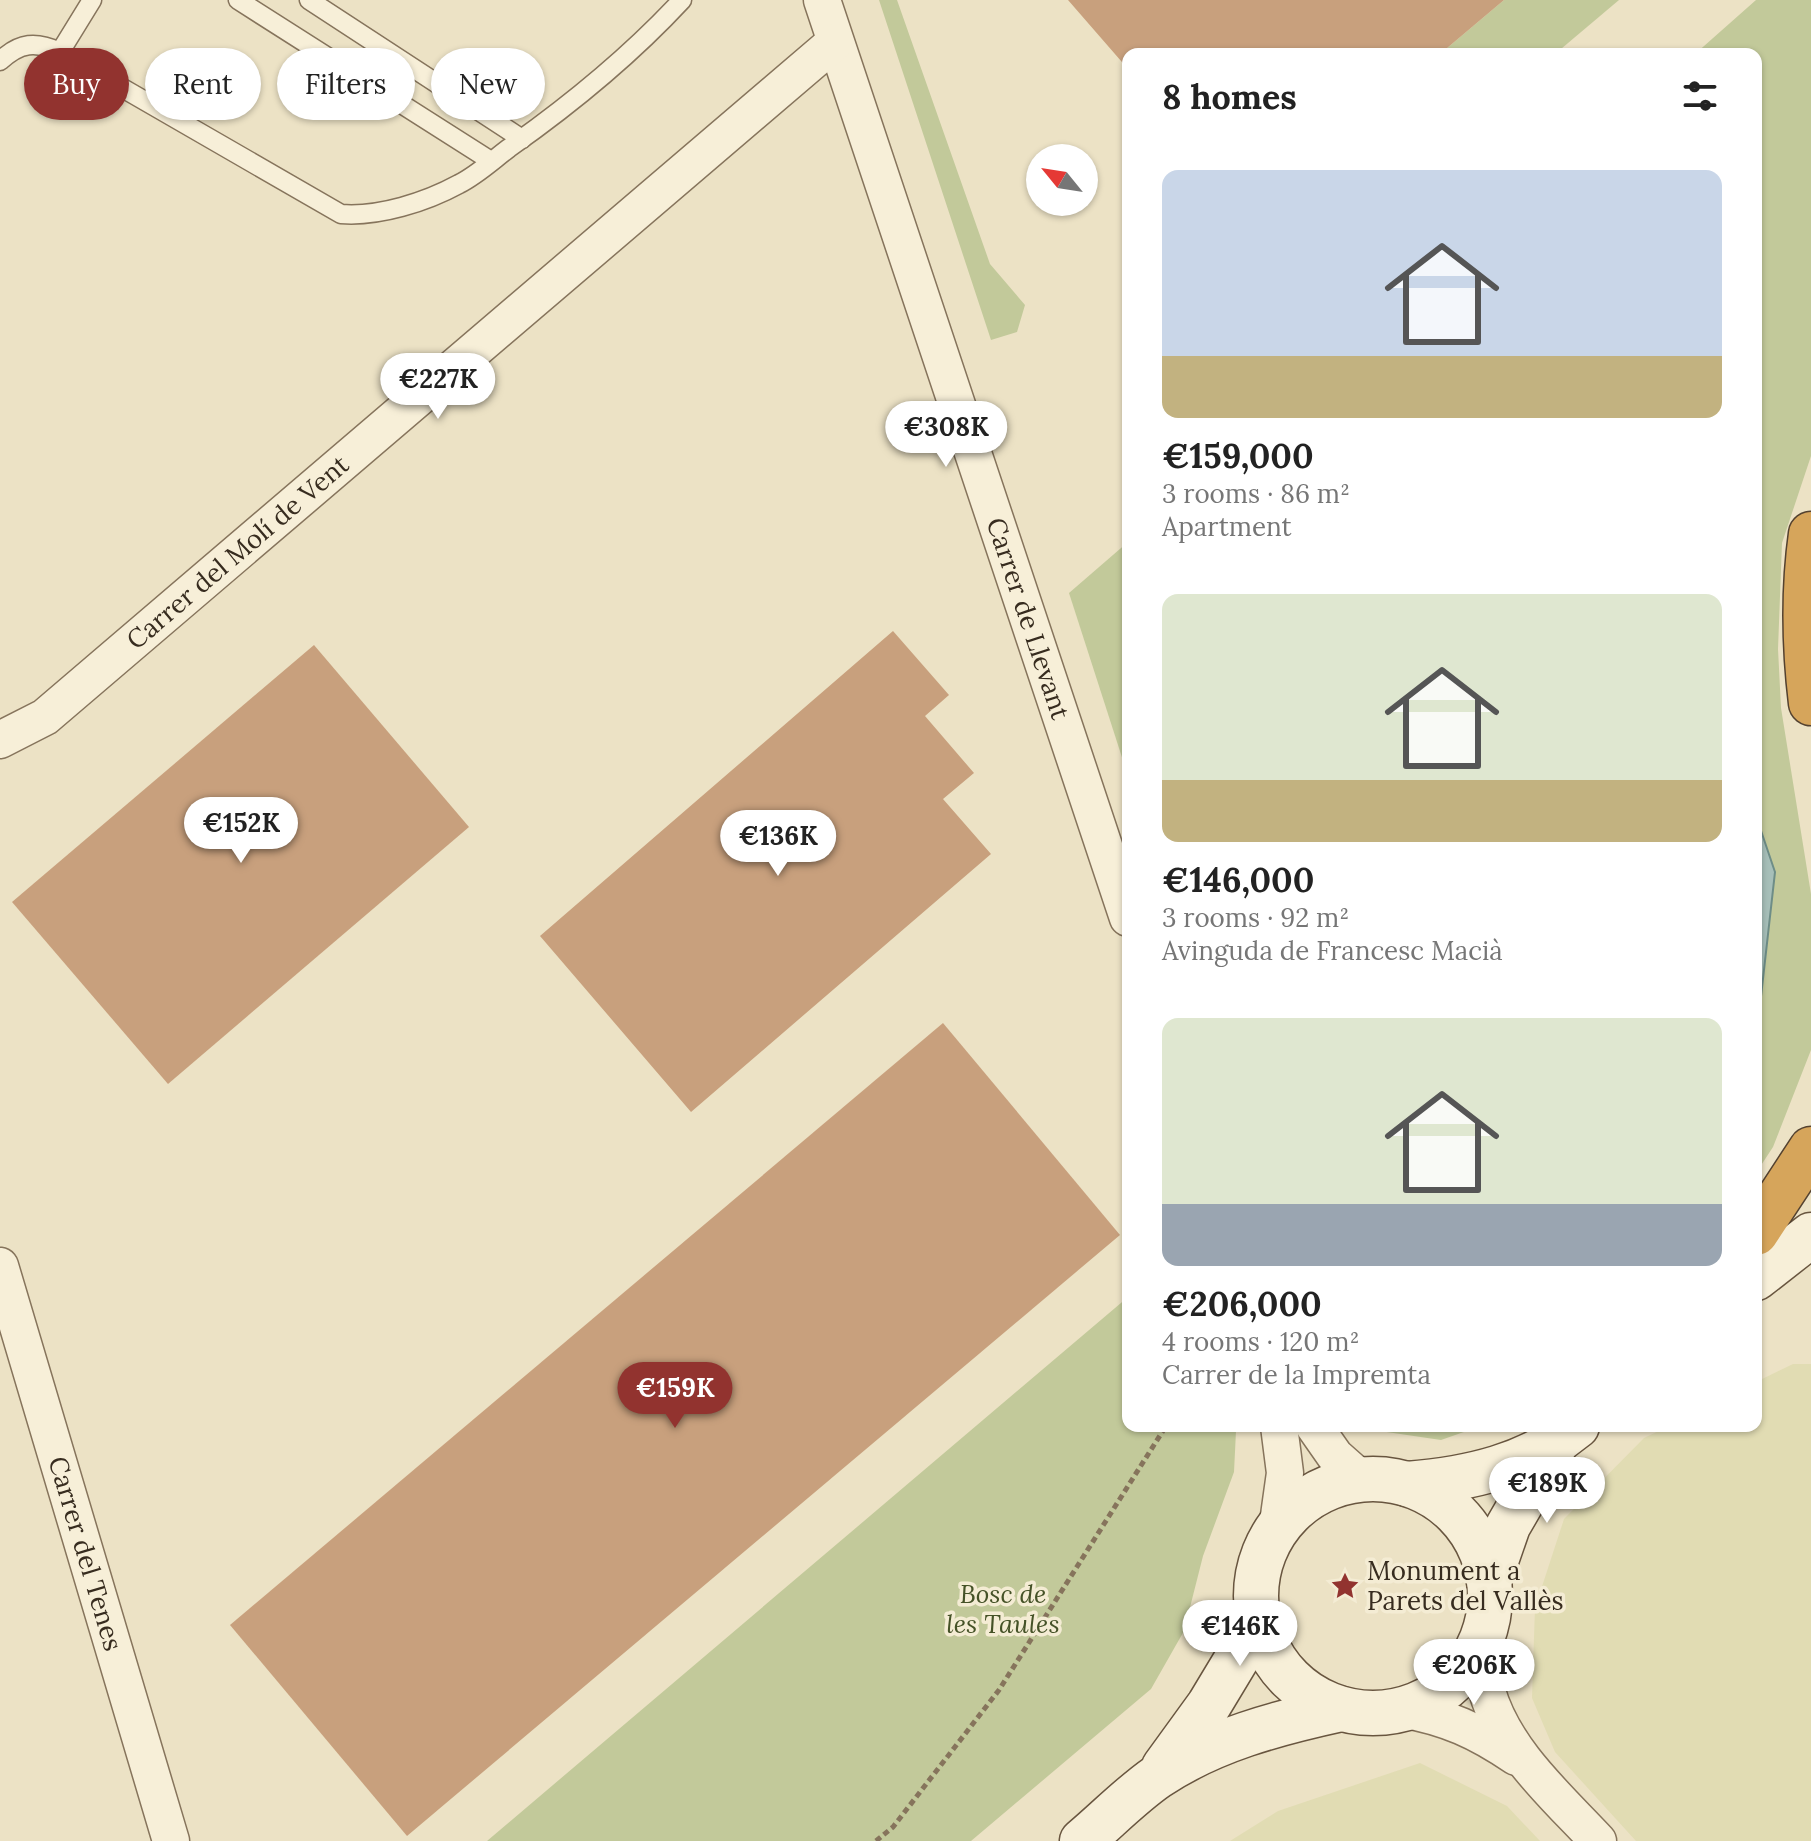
<!DOCTYPE html>
<html lang="en">
<head>
<meta charset="utf-8">
<style>
  :root { --surface:#fff; --page:#f2f2f2; --text:#222; --muted:#767676; --accent:#92332f }
  body { margin:0; font-family:Lora,serif; background:var(--page); color:var(--text); height:100vh; display:flex; flex-direction:column; font-size:30px; white-space:nowrap }
  * { box-sizing:border-box; margin:0 }
  p { font-size:26px; color:var(--muted) }
  .icon { flex:none; width:44px; height:44px; fill:none; stroke:currentColor; stroke-width:2; stroke-linecap:round; stroke-linejoin:round }
  .map { position:relative; flex:1; overflow:hidden }
  .panel { position:absolute; left:1122px; top:48px; width:640px; height:1384px; display:flex; flex-direction:column; background:var(--surface); border-radius:16px; box-shadow:0 2px 6px #0004 }
  .panel>* { flex:none }
  .top-card { position:absolute; left:24px; top:48px; width:760px; height:72px; display:flex; gap:16px }
  .needle { width:52px; rotate:300deg }
  .controls { position:absolute; left:1026px; top:144px; display:grid; gap:16px }
  .controls a { display:grid; place-items:center; width:72px; height:72px; border-radius:50%; background:var(--surface); box-shadow:0 2px 6px #0004; font-size:40px }
  .price { position:absolute; translate:-50% -68px; padding:0 18px; border-radius:28px; background:#fff; color:#222; font-size:26px; line-height:52px; filter:drop-shadow(0 2px 4px #0008) }
  .price::after { content:''; position:absolute; left:50%; top:48px; width:24px; height:18px; margin-left:-12px; background:inherit; clip-path:polygon(0 0,100% 0,50% 100%) }
  .price.active { background:var(--accent); color:#fff }
  ul { padding:0; list-style:none }
  li { display:grid; align-content:center; gap:16px; height:424px; padding:0 40px }
  li span { display:grid; place-items:center; height:248px; border-radius:16px; color:#555 }
  li>.icon { margin-inline-start:auto }
  span .icon { width:144px; height:144px; fill:#fffc; stroke-width:1 }
  li b { font-size:34px }
  h2 { display:flex; justify-content:space-between; align-items:center; height:96px; padding:0 40px; font-size:34px }
  .chip { padding:0 28px; border-radius:36px; background:var(--surface); box-shadow:0 2px 6px #0004; font-size:28px; line-height:72px }
  .chip.active { background:var(--accent); color:#fff }
  .map>svg:first-child { display:block }
  .farmland { fill:#e1dcb3 }
  .green { fill:#c2c99a }
  .water { fill:#a7bfb9; stroke:#6e8d87; stroke-width:2 }
  .building { fill:#c8a07d }
  .lines { fill:none; stroke-linecap:round; stroke-linejoin:round }
  .lane-casing { stroke:#86745c; stroke-width:21 }
  .street-casing { stroke:#86745c; stroke-width:39 }
  .secondary-casing { stroke:#68553f; stroke-width:47 }
  .highway-casing { stroke:#544230; stroke-width:47 }
  .path { stroke:#86745c; stroke-width:5; stroke-dasharray:6 4; stroke-linecap:butt }
  .lane { stroke:#f7efd8; stroke-width:18 }
  .street { stroke:#f7efd8; stroke-width:36 }
  .secondary { stroke:#f7efd8; stroke-width:44 }
  .highway { stroke:#d6a55b; stroke-width:44 }
  .labels { text-anchor:middle; stroke-width:7; stroke-linejoin:round; paint-order:stroke }
  .street-label { font-size:26px; fill:#372c1f; stroke:#f4ecd4 }
  .poi-label { font-size:26px; fill:#372c1f; stroke:#f4ecd4; text-anchor:start }
  .park-label { font-size:26px; font-style:italic; fill:#455227; stroke:#f4ecd4 }
</style>
</head>
<body>
<div class="map">
<svg width="1811" height="1841" viewBox="0 0 1811 1841">
  <rect width="100%" height="100%" fill="#ece2c5"/>
  <g class="farmland">
    <path d="M1793 1364H1811V1841H1636L1555 1752 1532 1698 1535 1608 1564 1519 1644 1438 1669 1426H1756V1382Z"/>
    <path d="M1420 1763 1507 1806 1540 1841H1230L1278 1811Z"/>
  </g>
  <g class="green">
    <path d="M879 0H897L990 264 1025 305 1017 332 991 340Z"/>
    <path d="M1504 0H1619L1555 54H1440Z"/>
    <path d="M1756 0H1811V456L1782 543 1778 649 1781 708 1811 894V1050L1773 1147 1756 1173V54H1695Z"/>
    <path d="M1128 542V776L1069 593Z"/>
    <path d="M1128 1297V1426H1234L1236 1431 1234 1472 1203 1556 1184 1631 1151 1689 971 1841H487Z"/>
    <path d="M1368 1426H1481L1441 1440 1373 1430Z"/>
  </g>
  <path class="water" d="M1756 816 1775 872 1756 1041Z"/>
  <g class="building">
    <path d="M1068 0H1504L1440 54H1128V69Z"/>
    <path d="M893 631 949 695 925 716 974 773 943 799 991 854 691 1112 540 936Z"/>
    <path d="M314 645 469 827 168 1084 12 902Z"/>
    <path d="M943 1023 1120 1235 407 1836 230 1625Z"/>
  </g>
  <g class="lines">
    <defs>
      <g id="lane">
        <path d="M238 0 491 161"/>
        <path d="M309 0 522 139"/>
        <path d="M60 52 341 214C379 217 426 202 459 184 477 175 493 160 509 148 570 105 631 55 682 0"/>
        <path d="M0 61C20 42 36 41 60 52L92 0"/>
      </g>
      <g id="street">
        <path id="s1" d="M822 0 1128 918"/>
        <path id="s2" d="M0 740 45 717 835 42"/>
        <path id="s3" d="M0 1266 171 1841"/>
        <path d="M1314 1426 1335 1456 1361 1479"/>
        <path d="M1277 1530 1285 1473 1279 1426"/>
        <path d="M1483 1635C1484 1653 1483 1674 1487 1691 1504 1751 1557 1797 1598 1841"/>
        <path d="M1401 1709C1447 1717 1478 1731 1516 1757"/>
      </g>
      <g id="secondary">
        <path d="M1756 1278 1811 1235"/>
        <circle cx="1373" cy="1596" r="117"/>
        <path d="M1407 1484C1468 1479 1529 1466 1577 1426"/>
        <path d="M1489 1581 1508 1526 1555 1445"/>
        <path d="M1164 1767 1209 1705 1259 1622"/>
        <path d="M1082 1841C1107 1820 1131 1795 1157 1777 1212 1740 1277 1723 1341 1709"/>
      </g>
      <g id="highway">
        <path d="M1811 534C1803 591 1804 645 1811 703"/>
        <path d="M1756 1233 1811 1149"/>
      </g>
    </defs>
    <use href="#lane" class="lane-casing"/>
    <use href="#street" class="street-casing"/>
    <use href="#secondary" class="secondary-casing"/>
    <use href="#highway" class="highway-casing"/>
    <path class="path" d="M876 1841 893 1827 999 1690 1166 1426"/>
    <use href="#lane" class="lane"/>
    <use href="#street" class="street"/>
    <use href="#secondary" class="secondary"/>
    <use href="#highway" class="highway"/>
  </g>
  <defs>
    <symbol id="sight-bare" viewBox="-9 -9 18 18"><path d="M0-6L1.8-2.2L6-1.7L2.9 1.2L3.7 5.4L0 3.3L-3.7 5.4L-2.9 1.2L-6-1.7L-1.8-2.2Z" fill="#92332f" stroke="#f4ecd4" stroke-width="2.5" paint-order="stroke"/></symbol>
  </defs>
  <g fill-rule="evenodd">
    <use href="#sight-bare" x="1325" y="1566" width="40" height="40"/>
  </g>
  <g class="labels">
    <g class="street-label">
      <text dy="9" stroke="none"><textPath href="#s2" startOffset="304">Carrer del Molí de Vent</textPath></text>
      <text dy="9" stroke="none"><textPath href="#s1" startOffset="652">Carrer de Llevant</textPath></text>
      <text dy="9" stroke="none"><textPath href="#s3" startOffset="300">Carrer del Tenes</textPath></text>
    </g>
    <g class="poi-label">
      <text x="1367" y="1580">Monument a<tspan x="1367" dy="30">Parets del Vallès</tspan></text>
    </g>
    <g class="park-label">
      <text x="1003" y="1603">Bosc de<tspan x="1003" dy="30">les Taules</tspan></text>
    </g>
  </g>
</svg>
<div class="controls">
<a><svg class="needle" viewBox="-14 -14 28 28"><path d="M0-13l5 13h-10z" fill="#e53935"/><path d="M0 13l5-13h-10z" fill="#767676"/></svg></a>
</div>
<b class="price" style="left:438px;top:421px">€227K</b>
<b class="price" style="left:946px;top:469px">€308K</b>
<b class="price" style="left:241px;top:865px">€152K</b>
<b class="price" style="left:778px;top:878px">€136K</b>
<b class="price active" style="left:675px;top:1430px">€159K</b>
<b class="price" style="left:1547px;top:1525px">€189K</b>
<b class="price" style="left:1240px;top:1668px">€146K</b>
<b class="price" style="left:1474px;top:1707px">€206K</b>
<div class="top-card">
<a class="chip active">Buy</a>
<a class="chip">Rent</a>
<a class="chip">Filters</a>
<a class="chip">New</a>
</div>
<section class="panel">
<h2>8 homes<svg class="icon" aria-label="filters" viewBox="0 0 24 24"><path d="M4 7h16M4 17h16"/><circle cx="9" cy="7" r="2"/><circle cx="15" cy="17" r="2"/></svg></h2>
<ul>
<li><span style="background:linear-gradient(#c9d6e8 75%,#c2b280 0)"><svg class="icon" aria-label="home" viewBox="0 0 24 24"><path d="M3 11l9-7 9 7M6 9v11h12V9"/></svg></span><div><b>€159,000</b><p>3 rooms · 86 m²</p><p>Apartment</p></div></li>
<li><span style="background:linear-gradient(#dfe7d0 75%,#c2b280 0)"><svg class="icon" aria-label="home" viewBox="0 0 24 24"><path d="M3 11l9-7 9 7M6 9v11h12V9"/></svg></span><div><b>€146,000</b><p>3 rooms · 92 m²</p><p>Avinguda de Francesc Macià</p></div></li>
<li><span style="background:linear-gradient(#dfe7d0 75%,#9aa5b1 0)"><svg class="icon" aria-label="home" viewBox="0 0 24 24"><path d="M3 11l9-7 9 7M6 9v11h12V9"/></svg></span><div><b>€206,000</b><p>4 rooms · 120 m²</p><p>Carrer de la Impremta</p></div></li>
</ul>
</section>
</div>
</body>
</html>
